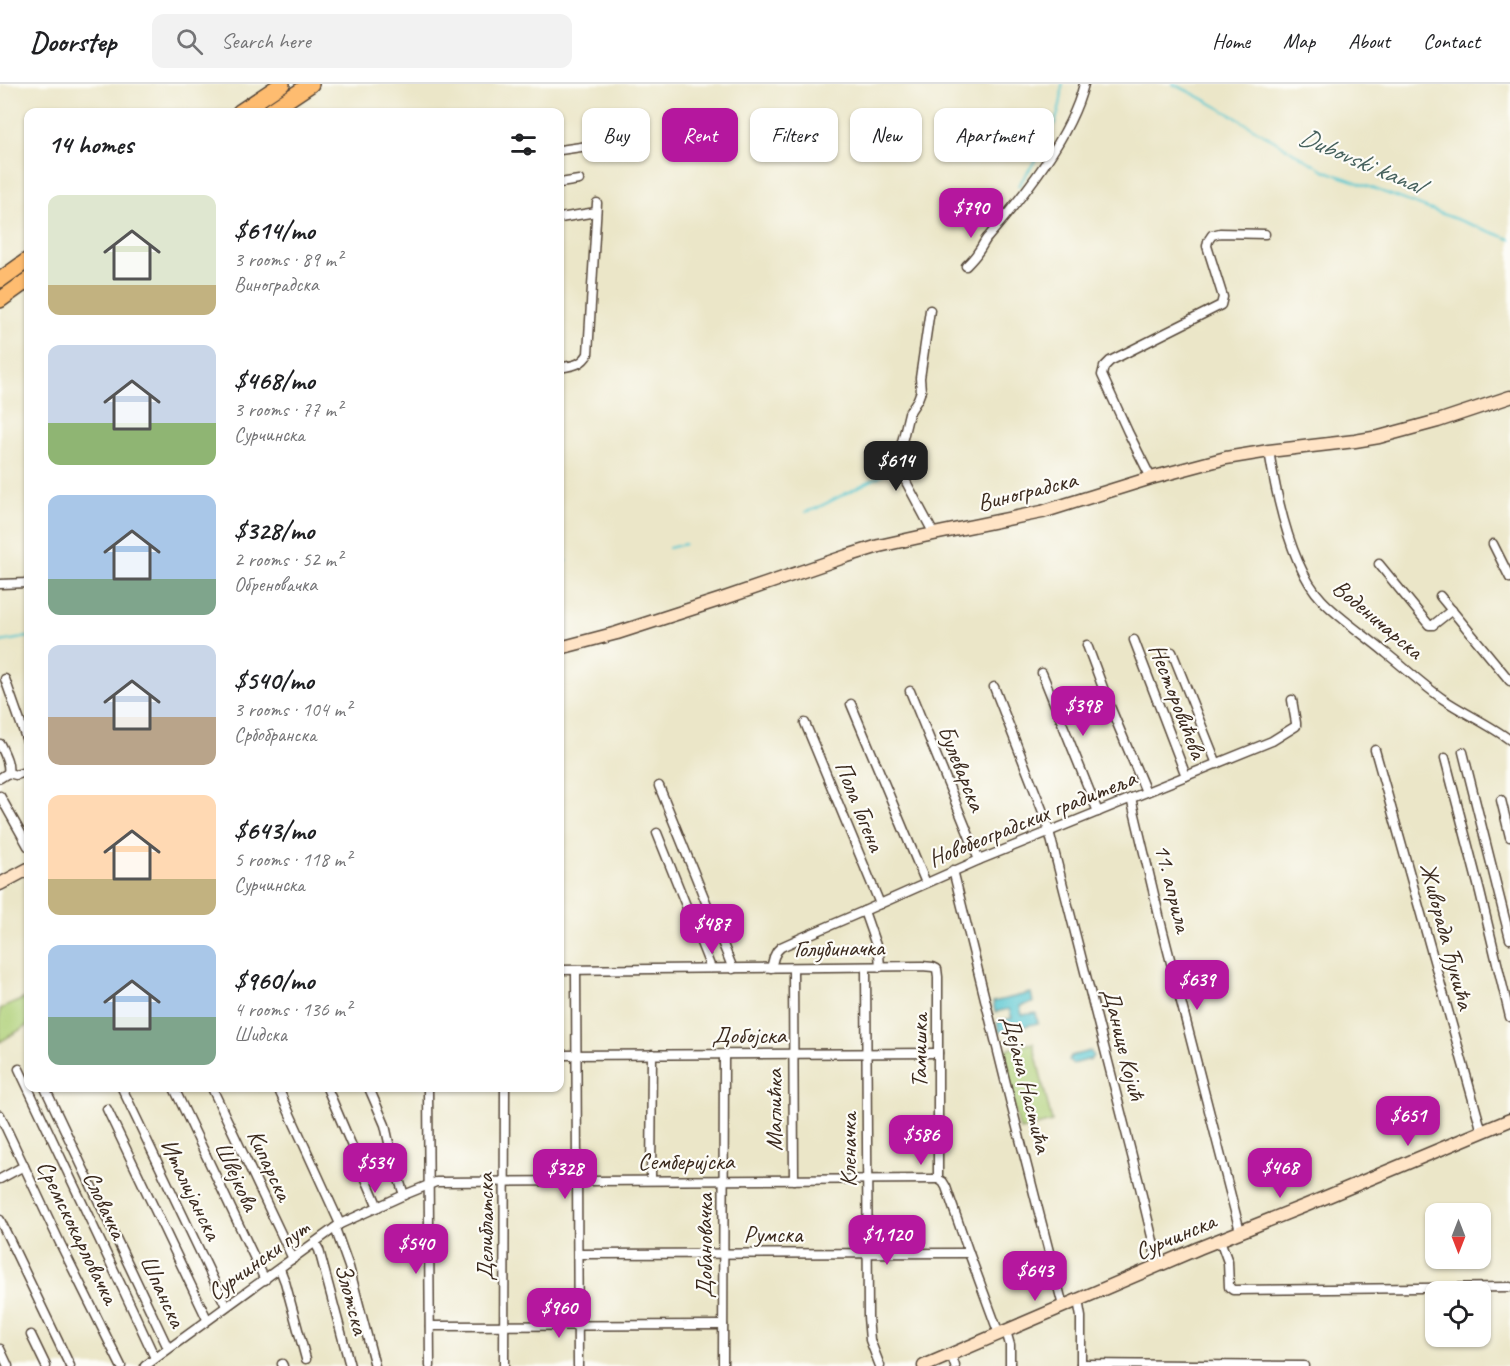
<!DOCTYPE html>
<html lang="en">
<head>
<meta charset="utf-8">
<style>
  :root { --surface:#fff; --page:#f2f2f2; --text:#202124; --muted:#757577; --line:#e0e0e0; --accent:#b5179e }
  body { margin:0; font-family:Caveat,sans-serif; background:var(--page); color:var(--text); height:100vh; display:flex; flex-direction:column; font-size:22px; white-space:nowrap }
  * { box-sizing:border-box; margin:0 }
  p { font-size:20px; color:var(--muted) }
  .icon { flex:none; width:33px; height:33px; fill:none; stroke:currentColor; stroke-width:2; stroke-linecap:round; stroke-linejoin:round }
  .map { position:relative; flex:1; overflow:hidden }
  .side { position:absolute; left:24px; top:24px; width:540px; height:984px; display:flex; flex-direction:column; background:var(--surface); border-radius:12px; box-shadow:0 2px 4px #0004 }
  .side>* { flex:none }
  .banner { position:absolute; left:582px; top:24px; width:570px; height:54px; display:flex; gap:12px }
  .needle { width:39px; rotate:180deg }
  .controls { position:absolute; left:1425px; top:1119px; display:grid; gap:12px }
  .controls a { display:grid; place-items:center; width:66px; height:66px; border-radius:12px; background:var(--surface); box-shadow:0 2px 4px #0004; font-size:30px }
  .price { position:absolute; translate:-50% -51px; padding:0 14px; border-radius:12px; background:var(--accent); color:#fff; font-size:20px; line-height:39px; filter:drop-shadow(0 2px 3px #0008) }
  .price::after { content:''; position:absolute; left:50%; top:36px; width:18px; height:14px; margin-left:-9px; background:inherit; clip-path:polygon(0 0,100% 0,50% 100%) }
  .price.selected { background:#222; color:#fff }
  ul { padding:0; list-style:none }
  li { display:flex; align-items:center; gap:18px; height:150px; padding:0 24px }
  li span { display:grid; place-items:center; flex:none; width:168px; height:120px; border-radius:12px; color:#555 }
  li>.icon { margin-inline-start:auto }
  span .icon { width:72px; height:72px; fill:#fffc; stroke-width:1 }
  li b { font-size:26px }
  h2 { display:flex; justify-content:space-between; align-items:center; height:72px; padding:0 24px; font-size:26px }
  .pill { padding:0 21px; border-radius:12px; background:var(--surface); box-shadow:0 2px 4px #0004; font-size:21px; line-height:54px }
  .pill.selected { background:var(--accent); color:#fff }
  header { display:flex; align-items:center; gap:36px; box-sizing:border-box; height:84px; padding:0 30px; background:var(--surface); border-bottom:2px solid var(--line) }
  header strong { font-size:28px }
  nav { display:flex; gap:33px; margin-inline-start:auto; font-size:21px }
  .search { width:420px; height:54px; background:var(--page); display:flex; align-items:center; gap:15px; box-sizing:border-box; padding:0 21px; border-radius:12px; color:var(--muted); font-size:22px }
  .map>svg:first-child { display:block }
  .green { fill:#afd078; stroke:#757d4b; stroke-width:1.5 }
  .water { fill:#5ac7d1; stroke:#4a7878; stroke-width:1.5 }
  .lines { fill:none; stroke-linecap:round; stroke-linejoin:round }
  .stream { stroke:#5ac7d1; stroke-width:2 }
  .street-casing { stroke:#554638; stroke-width:11 }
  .secondary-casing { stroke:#554638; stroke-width:15 }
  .highway-casing { stroke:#554638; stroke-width:18 }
  .street { stroke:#fff; stroke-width:8 }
  .secondary { stroke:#ffe4c6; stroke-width:12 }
  .highway { stroke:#febc70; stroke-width:15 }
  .labels { text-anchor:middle; stroke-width:4.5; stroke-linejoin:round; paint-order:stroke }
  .street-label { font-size:24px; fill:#3b2a1e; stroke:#fdfcf7 }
  .water-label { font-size:26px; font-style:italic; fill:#46615d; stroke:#fdfcf7 }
</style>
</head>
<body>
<header>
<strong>Doorstep</strong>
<div class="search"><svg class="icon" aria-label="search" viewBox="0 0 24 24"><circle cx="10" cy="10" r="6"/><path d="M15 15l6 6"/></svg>Search here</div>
<nav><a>Home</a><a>Map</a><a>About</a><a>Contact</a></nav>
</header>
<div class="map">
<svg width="1510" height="1282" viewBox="0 0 1510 1282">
  <rect width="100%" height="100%" fill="#fdfcf7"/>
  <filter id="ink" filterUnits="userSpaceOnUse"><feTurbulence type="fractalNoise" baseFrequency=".0167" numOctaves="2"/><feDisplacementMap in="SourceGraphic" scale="12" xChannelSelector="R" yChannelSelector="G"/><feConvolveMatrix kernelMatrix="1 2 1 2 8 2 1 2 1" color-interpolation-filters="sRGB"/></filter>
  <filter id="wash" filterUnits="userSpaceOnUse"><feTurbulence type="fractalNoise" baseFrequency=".008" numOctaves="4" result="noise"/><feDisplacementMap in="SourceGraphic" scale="24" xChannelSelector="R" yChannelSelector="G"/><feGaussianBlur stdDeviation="1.35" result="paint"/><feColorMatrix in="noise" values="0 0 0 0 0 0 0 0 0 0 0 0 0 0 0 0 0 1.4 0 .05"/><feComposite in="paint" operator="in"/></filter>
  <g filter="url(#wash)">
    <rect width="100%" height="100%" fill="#ebe6c8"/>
    <g class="green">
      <path d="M28 913V941L0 958V925Z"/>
      <path d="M1033 959 1052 1038 1020 1046 1000 967Z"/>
    </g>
    <g class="water">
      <path d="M1031 909 1033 919 1020 922 1022 931 1036 929 1038 939 999 948 997 938 1012 934 1009 925 995 928 993 918Z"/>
      <path d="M1090 967 1093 971 1091 975 1073 980 1071 979 1069 976 1071 972Z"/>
    </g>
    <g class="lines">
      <g class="stream">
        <path d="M1173 0C1226 24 1274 59 1326 87L1510 155"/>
        <path d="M1018 102C1039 72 1063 38 1062 0"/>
        <path d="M805 428 815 425 888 388"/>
        <path d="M669 464 685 460"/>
        <path d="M560 478 566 477"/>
        <path d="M0 558 28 553"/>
      </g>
    </g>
  </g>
  <g filter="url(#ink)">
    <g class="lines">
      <defs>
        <g id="street">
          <path d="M560 66 595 61"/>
          <path d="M560 99 579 96"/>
          <path d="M560 134 596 128"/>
          <path d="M966 182C970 178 975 173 978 168 982 163 984 157 988 153 1023 112 1071 53 1084 0"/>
          <path d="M930 226 920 294 921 307 918 315 909 329 902 358 898 370V383L934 450"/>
          <path d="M560 284C572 281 581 282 588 270L597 119"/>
          <path d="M1269 367C1276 410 1291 484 1322 516 1341 536 1365 551 1386 569 1405 584 1423 601 1443 615 1465 630 1489 640 1510 656"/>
          <path d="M1151 394 1128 348 1102 291 1104 283 1110 277 1221 221 1223 213 1207 162 1208 157 1212 151 1220 149 1265 150"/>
          <path d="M1493 460 1510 494"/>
          <path d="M1379 480 1429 541H1433L1452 526"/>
          <path d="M0 500 28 499"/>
          <path d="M1440 512 1510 597"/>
          <path d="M1134 556 1186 692"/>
          <path d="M1087 561 1109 620 1146 708"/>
          <path d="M1172 568 1217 680"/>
          <path d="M1042 589 1098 728"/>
          <path d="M5 595 28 660"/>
          <path d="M994 603 1045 733 1049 747 1139 1099 1153 1157 1157 1182"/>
          <path d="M910 607 979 776"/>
          <path d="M851 620 926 799"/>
          <path d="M805 639 880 820"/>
          <path d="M0 660C4 669 10 679 8 689"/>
          <path d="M1375 666 1482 1048"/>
          <path d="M1463 668 1510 855"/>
          <path d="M1445 674 1480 808 1510 933"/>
          <path d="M8 689 16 691 28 687"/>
          <path d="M0 694 8 689"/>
          <path d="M659 702 733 885"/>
          <path d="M0 712 28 762"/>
          <path d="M1131 714 1161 840 1240 1147"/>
          <path d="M1501 716 1510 753"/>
          <path d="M657 749 711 884"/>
          <path d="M953 786 1012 1024 1063 1222"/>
          <path d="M864 827 879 870 880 883"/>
          <path d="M771 884 774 873 777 867 781 863 801 854 864 827 979 776 1272 657 1296 642V639L1292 616"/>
          <path d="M793 884 794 1096"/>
          <path d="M866 884 868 1233 870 1256 880 1282"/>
          <path d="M560 886 922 882 933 883 937 885 938 893V1095L943 1098 946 1103 969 1169 999 1250"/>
          <path d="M576 886 578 1282"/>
          <path d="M560 971 938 969"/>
          <path d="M19 985 128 1216 155 1274"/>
          <path d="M45 1004 168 1264"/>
          <path d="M122 1004 226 1222"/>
          <path d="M174 1004 265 1196"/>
          <path d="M212 1004 293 1175"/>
          <path d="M278 1004 340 1140"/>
          <path d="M327 1004 378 1123"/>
          <path d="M369 1004 385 1041 393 1077 404 1111"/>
          <path d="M428 1004 430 1282"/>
          <path d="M107 1025 207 1235"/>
          <path d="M0 1031 60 1159 121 1282"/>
          <path d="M0 1095 24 1082"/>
          <path d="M651 1096 652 970"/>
          <path d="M0 1136 70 1282"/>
          <path d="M335 1144 349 1183 375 1282"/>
          <path d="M1220 1156 1228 1178 1229 1203 1233 1206 1510 1203"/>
          <path d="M315 1159 319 1166 350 1282"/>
          <path d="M578 1170 969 1169"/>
          <path d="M280 1185 285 1198 306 1275"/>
          <path d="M1078 1216 1081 1233V1282"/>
          <path d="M430 1242 723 1241"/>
          <path d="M1006 1247 1010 1261V1282"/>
          <path d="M31 1251 46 1282"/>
          <path d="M0 1265 8 1282"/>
          <path d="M951 1270 955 1282"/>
          <path d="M282 1280 283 1282"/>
          <path d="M1081 1280 1304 1282"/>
          <path d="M145 1282 340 1140 404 1111 436 1098 938 1095"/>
          <path d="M504 1282 505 1004"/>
          <path d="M723 1282 724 970"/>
        </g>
        <g id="secondary">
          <path d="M560 564 617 549 722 515 847 472 879 462 924 452 1042 428 1151 394 1226 374 1269 367 1355 357 1379 353 1438 337 1510 313"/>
          <path d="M0 800 28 785"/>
          <path d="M924 1282 1199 1164 1307 1121 1510 1036"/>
        </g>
        <g id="highway">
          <path d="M240 28 282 0"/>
          <path d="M269 28 311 0"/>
          <path d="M0 196 28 176"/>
          <path d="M0 216 28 196"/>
        </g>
      </defs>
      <use href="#street" class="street-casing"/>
      <use href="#secondary" class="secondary-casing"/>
      <use href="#highway" class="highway-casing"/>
      <use href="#street" class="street"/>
      <use href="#secondary" class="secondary"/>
      <use href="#highway" class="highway"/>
    </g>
  </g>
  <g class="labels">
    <g class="street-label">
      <text transform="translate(1027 407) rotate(-14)" y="8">Виноградска</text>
      <text transform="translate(1378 535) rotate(40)" y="8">Воденичарска</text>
      <text transform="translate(1178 617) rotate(69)" y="8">Несторовићева</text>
      <text transform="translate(962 684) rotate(68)" y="8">Булеварска</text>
      <text transform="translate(860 722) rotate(68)" y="8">Пола Гогена</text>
      <text transform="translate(1032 734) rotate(-22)" y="8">Новобеоградских градитеља</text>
      <text transform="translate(1173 804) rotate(76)" y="8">11. априла</text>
      <text transform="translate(1447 852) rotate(75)" y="8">Живорада Ђукића</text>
      <text transform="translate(839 864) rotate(-1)" y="8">Голубиначка</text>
      <text x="749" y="959">Добојска</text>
      <text transform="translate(1124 960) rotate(76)" y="8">Данице Којић</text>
      <text transform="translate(919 967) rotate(-90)" y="8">Тамишка</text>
      <text transform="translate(1027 1000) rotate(76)" y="8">Дејана Настића</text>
      <text transform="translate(774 1026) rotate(-90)" y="8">Маглићка</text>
      <text transform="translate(848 1066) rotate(-90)" y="8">Кленачка</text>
      <text x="686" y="1085">Семберијска</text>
      <text transform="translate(270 1081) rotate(65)" y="8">Кипарска</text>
      <text transform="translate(237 1092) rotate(65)" y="8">Швејкова</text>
      <text transform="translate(191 1105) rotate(64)" y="8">Италијанска</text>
      <text transform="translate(105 1121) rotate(65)" y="8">Словачка</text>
      <text transform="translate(485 1143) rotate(-90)" y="8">Делиблатска</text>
      <text transform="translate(78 1148) rotate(64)" y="8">Сремскокарловачка</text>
      <text x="773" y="1158">Румска</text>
      <text transform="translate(1175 1152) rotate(-23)" y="8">Сурчинска</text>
      <text transform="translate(704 1162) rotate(-90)" y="8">Добановачка</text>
      <text transform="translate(258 1176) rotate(-36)" y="8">Сурчински пут</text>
      <text transform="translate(163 1207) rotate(65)" y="8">Шпанска</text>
      <text transform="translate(352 1215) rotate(75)" y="8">Злотска</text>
    </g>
    <g class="water-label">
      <text transform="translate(1361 76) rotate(23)" y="9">Dubovski kanal</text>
    </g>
  </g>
</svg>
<div class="controls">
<a><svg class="needle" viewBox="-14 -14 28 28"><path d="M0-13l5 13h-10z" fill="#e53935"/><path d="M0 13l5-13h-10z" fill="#757577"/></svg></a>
<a><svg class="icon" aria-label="locate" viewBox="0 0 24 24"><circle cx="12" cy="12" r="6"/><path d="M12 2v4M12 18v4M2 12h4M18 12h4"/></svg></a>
</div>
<b class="price" style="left:971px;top:155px">$790</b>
<b class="price selected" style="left:896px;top:408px">$614</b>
<b class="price" style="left:1083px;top:653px">$398</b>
<b class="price" style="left:712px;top:871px">$487</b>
<b class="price" style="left:1197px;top:927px">$639</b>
<b class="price" style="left:1408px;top:1063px">$651</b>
<b class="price" style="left:921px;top:1082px">$586</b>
<b class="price" style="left:375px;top:1110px">$534</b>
<b class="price" style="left:1280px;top:1115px">$468</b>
<b class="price" style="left:565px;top:1116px">$328</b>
<b class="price" style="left:887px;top:1182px">$1,120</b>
<b class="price" style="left:416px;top:1191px">$540</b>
<b class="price" style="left:1035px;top:1218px">$643</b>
<b class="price" style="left:559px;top:1255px">$960</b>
<div class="banner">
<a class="pill">Buy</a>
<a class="pill selected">Rent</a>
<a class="pill">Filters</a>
<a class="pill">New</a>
<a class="pill">Apartment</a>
</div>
<section class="side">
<h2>14 homes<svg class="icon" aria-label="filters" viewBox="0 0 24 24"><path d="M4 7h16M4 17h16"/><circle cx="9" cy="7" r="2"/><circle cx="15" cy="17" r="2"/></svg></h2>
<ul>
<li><span style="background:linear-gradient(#dfe7d0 75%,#c2b280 0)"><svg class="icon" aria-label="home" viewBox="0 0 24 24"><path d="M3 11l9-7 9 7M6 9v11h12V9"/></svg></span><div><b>$614/mo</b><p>3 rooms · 89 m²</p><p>Виноградска</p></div></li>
<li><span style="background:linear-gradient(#c9d6e8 65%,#8fb573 0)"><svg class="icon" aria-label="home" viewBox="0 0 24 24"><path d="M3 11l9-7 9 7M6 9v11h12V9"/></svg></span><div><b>$468/mo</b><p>3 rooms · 77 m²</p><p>Сурчинска</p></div></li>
<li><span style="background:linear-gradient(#a9c7e8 70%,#7fa58c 0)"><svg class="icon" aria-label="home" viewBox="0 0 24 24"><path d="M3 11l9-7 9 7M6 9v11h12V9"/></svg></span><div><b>$328/mo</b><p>2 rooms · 52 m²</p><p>Обреновачка</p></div></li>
<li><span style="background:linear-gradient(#c9d6e8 60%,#b9a48a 0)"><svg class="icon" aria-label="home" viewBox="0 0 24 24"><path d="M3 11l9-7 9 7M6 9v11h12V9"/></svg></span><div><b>$540/mo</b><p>3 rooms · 104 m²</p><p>Србобранска</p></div></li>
<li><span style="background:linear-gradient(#ffd9b3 70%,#c2b280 0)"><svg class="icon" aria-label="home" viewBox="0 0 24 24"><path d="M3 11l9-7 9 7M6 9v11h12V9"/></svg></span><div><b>$643/mo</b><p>5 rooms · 118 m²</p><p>Сурчинска</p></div></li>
<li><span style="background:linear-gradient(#a9c7e8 60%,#7fa58c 0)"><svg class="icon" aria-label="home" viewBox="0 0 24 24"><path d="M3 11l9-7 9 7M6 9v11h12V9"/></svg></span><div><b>$960/mo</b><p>4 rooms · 136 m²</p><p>Шидска</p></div></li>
</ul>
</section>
</div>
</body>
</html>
